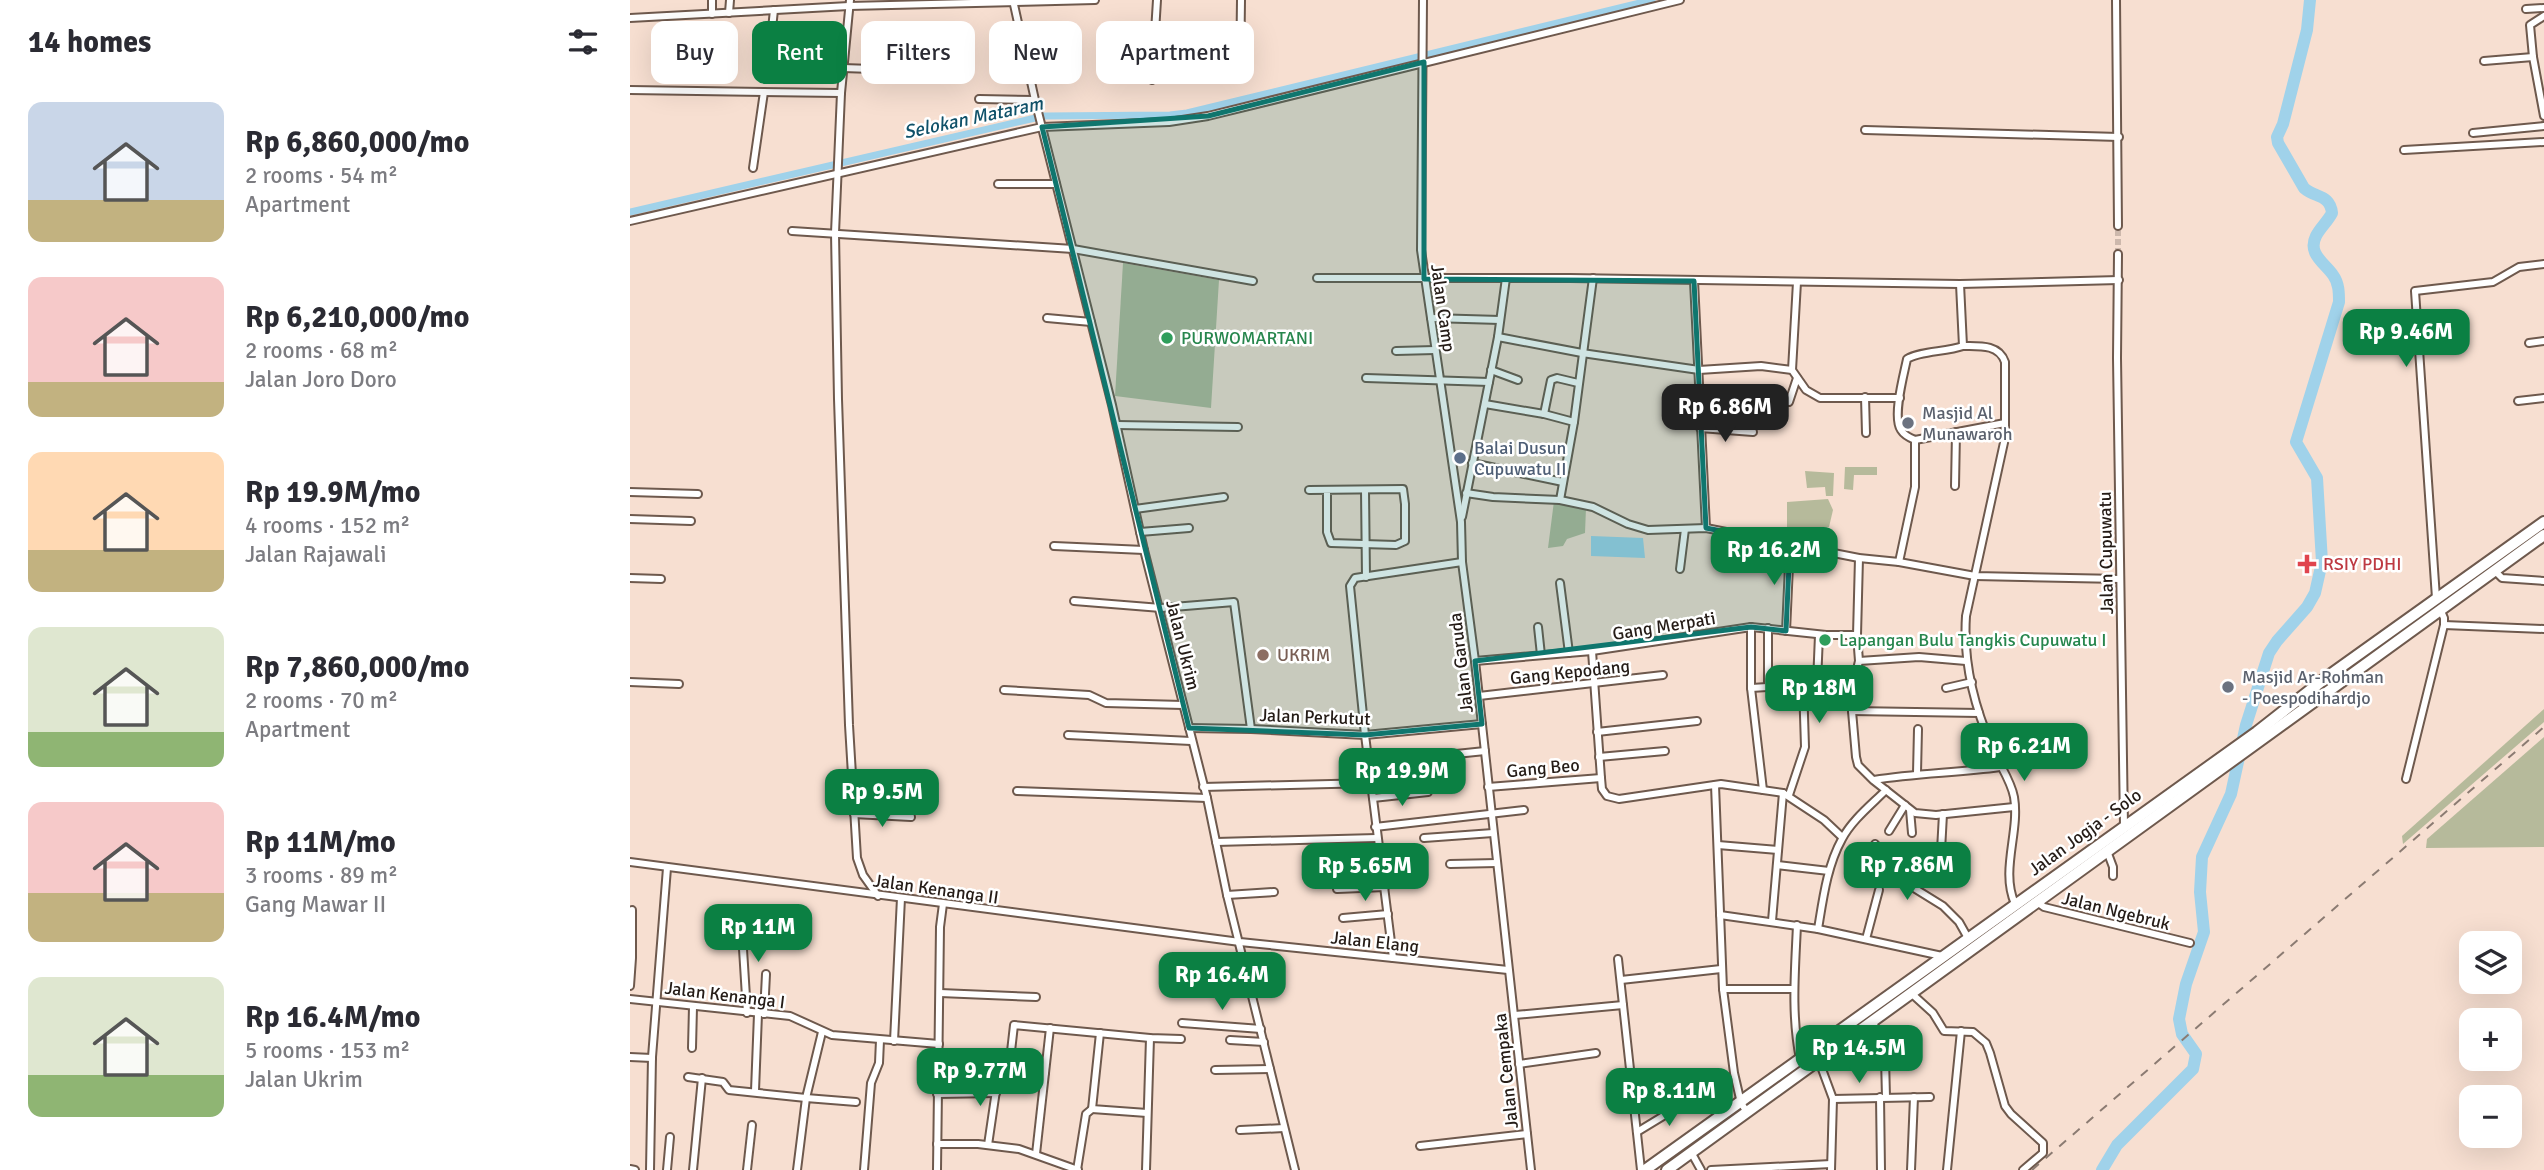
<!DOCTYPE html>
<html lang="en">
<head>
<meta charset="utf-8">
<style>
  :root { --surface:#fff; --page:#f2f2f3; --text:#2b2b33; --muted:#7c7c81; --accent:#0b8043 }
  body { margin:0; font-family:Signika,sans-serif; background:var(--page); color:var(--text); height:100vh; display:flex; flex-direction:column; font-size:26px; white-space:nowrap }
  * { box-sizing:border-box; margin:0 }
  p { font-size:23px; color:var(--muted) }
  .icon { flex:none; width:38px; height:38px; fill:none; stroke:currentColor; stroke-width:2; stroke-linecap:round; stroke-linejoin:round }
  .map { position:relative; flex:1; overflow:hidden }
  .details { display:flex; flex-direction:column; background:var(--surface); width:630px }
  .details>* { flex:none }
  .guide { position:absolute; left:21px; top:21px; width:665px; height:63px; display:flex; gap:14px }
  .tools { position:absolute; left:1829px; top:931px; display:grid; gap:14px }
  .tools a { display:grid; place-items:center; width:63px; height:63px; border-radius:14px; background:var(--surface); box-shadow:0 7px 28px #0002; font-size:35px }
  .price { position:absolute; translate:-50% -60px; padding:0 16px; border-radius:14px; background:var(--accent); color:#fff; font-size:23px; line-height:46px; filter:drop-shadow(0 2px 4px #0008) }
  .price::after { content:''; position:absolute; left:50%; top:42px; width:21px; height:16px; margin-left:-10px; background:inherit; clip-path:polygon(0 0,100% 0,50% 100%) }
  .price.selected { background:#222; color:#fff }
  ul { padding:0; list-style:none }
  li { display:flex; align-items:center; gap:21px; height:175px; padding:0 28px }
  li span { display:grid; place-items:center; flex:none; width:196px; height:140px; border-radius:14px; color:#555 }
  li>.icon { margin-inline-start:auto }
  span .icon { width:84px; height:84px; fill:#fffc; stroke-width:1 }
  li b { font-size:30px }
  h2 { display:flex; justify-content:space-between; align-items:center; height:84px; padding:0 28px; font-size:30px }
  .chip { padding:0 24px; border-radius:14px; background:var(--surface); box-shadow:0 7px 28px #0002; font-size:24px; line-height:63px }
  .chip.selected { background:var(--accent); color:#fff }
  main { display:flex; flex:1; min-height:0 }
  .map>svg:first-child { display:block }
  .green { fill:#b6ba9b }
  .water { fill:#a0d2ea }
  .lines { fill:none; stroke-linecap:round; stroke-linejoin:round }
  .canal { stroke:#a0d2ea; stroke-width:7 }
  .river { stroke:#a0d2ea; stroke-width:12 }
  .minor-tunnel { stroke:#cdb8ac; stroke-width:6; stroke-dasharray:6 3; stroke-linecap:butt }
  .minor-casing { stroke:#6e594d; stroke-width:10 }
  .trunk-casing { stroke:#6e594d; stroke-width:14 }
  .minor { stroke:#fff; stroke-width:6 }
  .trunk { stroke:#fff; stroke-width:10 }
  .rail { stroke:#8b7b72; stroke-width:2; stroke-dasharray:9 9; stroke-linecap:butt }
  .marked { fill:#0f766e; fill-opacity:0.2; stroke:#0f766e; stroke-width:5; stroke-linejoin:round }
  .leisure-dot { fill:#2e9e5b; stroke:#fff; stroke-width:2.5 }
  .worship-dot { fill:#6b7280; stroke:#fff; stroke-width:2.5 }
  .service-dot { fill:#5c6f8a; stroke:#fff; stroke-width:2.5 }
  .health-dot { fill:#e0444e; stroke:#fff; stroke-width:2.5 }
  .education-dot { fill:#8d6e63; stroke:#fff; stroke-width:2.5 }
  .labels { text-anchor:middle; stroke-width:5; stroke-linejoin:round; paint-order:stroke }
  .street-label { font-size:18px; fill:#251c17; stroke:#fff }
  .leisure-label { font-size:18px; fill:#27864d; stroke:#fff; text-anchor:start }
  .worship-label { font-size:18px; fill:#5b616d; stroke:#fff; text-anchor:start }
  .service-label { font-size:18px; fill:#4e5e75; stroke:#fff; text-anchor:start }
  .health-label { font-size:18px; fill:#be3a42; stroke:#fff; text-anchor:start }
  .education-label { font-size:18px; fill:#785e54; stroke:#fff; text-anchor:start }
  .water-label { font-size:19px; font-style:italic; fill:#0f5169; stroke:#fff }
</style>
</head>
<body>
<main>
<section class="details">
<h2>14 homes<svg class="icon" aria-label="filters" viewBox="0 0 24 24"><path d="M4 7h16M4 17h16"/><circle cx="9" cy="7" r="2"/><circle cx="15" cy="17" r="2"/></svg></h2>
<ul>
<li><span style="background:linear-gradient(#c9d6e8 70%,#c2b280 0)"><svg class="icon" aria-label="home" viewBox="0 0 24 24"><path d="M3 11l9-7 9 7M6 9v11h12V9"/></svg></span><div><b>Rp 6,860,000/mo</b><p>2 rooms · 54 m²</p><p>Apartment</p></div></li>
<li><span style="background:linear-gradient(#f6c9c9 75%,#c2b280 0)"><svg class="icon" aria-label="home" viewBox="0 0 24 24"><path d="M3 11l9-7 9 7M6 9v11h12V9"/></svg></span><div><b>Rp 6,210,000/mo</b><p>2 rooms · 68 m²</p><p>Jalan Joro Doro</p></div></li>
<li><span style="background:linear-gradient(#ffd9b3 70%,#c2b280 0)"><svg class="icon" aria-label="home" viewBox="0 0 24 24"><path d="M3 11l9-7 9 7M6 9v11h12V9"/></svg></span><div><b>Rp 19.9M/mo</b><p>4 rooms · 152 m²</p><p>Jalan Rajawali</p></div></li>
<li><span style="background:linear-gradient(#dfe7d0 75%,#8fb573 0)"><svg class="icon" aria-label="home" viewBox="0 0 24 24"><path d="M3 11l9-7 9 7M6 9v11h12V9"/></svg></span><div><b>Rp 7,860,000/mo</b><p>2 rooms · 70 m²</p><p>Apartment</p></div></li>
<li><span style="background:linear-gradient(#f6c9c9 65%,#c2b280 0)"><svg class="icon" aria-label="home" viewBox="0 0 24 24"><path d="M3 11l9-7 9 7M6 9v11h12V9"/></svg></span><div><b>Rp 11M/mo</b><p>3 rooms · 89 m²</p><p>Gang Mawar II</p></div></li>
<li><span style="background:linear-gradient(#dfe7d0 70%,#8fb573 0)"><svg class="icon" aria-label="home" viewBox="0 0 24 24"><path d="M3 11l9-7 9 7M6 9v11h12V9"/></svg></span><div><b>Rp 16.4M/mo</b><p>5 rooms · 153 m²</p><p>Jalan Ukrim</p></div></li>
</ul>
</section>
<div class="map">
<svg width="1914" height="1170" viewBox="0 0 1914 1170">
  <rect width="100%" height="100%" fill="#f7dfd1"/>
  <g class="green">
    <path d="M493 263 589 280 581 408 485 396Z"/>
    <path d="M1215 467H1247V475H1224L1223 490 1214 489Z"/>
    <path d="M1175 471 1204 473 1203 496H1196L1195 487 1177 488Z"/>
    <path d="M1198 499 1203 510 1199 527H1157V502Z"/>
    <path d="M924 501 956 508 955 533 937 539 933 546 918 548Z"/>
    <path d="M1914 709V722L1773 844 1772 836Z"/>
    <path d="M1914 737V847L1796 848 1797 839Z"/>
  </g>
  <path class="water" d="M961 536 1013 538 1015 558 961 556Z"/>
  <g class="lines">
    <path class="canal" d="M0 212 414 116 540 115 557 113 1022 0"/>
    <path class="river" d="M1472 1170 1487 1145 1563 1069 1566 1054 1552 1034 1549 1019 1556 984 1574 932 1570 892 1572 857 1601 794 1616 725 1639 653 1647 641 1677 607 1685 593 1692 562 1687 478 1666 442 1709 302C1709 293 1709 283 1703 275 1695 263 1677 254 1686 236 1690 228 1698 221 1702 213 1700 194 1685 198 1674 188L1648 143 1647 137 1653 124 1677 30 1680 0"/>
    <path class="minor-tunnel" d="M1488 254V226"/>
    <defs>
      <g id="minor">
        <path d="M220 0 211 93 205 233 208 399 219 725 227 858 233 875 248 896"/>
        <path d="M383 0 405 100 482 405 514 550 577 798 597 895 665 1170"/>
        <path d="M793 0 791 250 831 522 832 562 845 661 901 1170"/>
        <path d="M1486 0 1488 226"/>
        <path d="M1896 9 1914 8"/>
        <path d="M99 13 100 0"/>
        <path d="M82 14V0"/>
        <path d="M1914 16 1900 25 1903 57 1914 116"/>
        <path d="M0 18 219 6 465 0"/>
        <path d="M491 45H611"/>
        <path d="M140 47 144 10"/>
        <path d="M1854 61 1903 57"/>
        <path d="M213 68 242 69"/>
        <path d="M610 77 611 0"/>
        <path d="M522 80 527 0"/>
        <path d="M0 90 211 93"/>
        <path d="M349 99 405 100"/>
        <path d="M1235 130 1489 137"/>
        <path d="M1843 133 1914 126"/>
        <path d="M1774 150 1914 142"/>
        <path d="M123 168 134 92"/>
        <path d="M368 184H426"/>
        <path d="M0 221 412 127 539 122 578 116 1050 0"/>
        <path d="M162 231 443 249 623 281"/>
        <path d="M1488 254 1487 358 1494 826"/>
        <path d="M687 278H940L1330 284 1489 280"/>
        <path d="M1064 281 1076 528"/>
        <path d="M1330 284 1333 346C1349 346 1369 344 1375 362V438L1336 616C1333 661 1344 706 1362 747 1368 763 1381 780 1384 797 1390 832 1370 870 1385 904"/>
        <path d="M417 318 461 322"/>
        <path d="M801 318 870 320"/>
        <path d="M868 337 952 353 1069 370 1131 366 1162 370 1176 390 1190 398H1270"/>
        <path d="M1899 343 1914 341"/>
        <path d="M766 351 805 350"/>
        <path d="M861 370 888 380"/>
        <path d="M1162 370 1167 282"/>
        <path d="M736 378 859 382"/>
        <path d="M1235 397 1236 433"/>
        <path d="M1888 401 1914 398"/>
        <path d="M1159 402 1167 378"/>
        <path d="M855 404 914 414 944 422"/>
        <path d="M914 414 921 380 927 378 948 383"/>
        <path d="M487 425 608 427"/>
        <path d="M1070 428 1123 432"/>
        <path d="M1285 440 1375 423"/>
        <path d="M842 463 933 482"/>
        <path d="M1325 486 1326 432"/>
        <path d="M679 490 773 489 775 504V541L766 545 701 543 697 532V491"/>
        <path d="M735 490 736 577"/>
        <path d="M0 492 68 494"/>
        <path d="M836 493 863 497 930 500 963 507 998 524 1018 530 1076 528 1229 558 1269 562 1345 576 1490 579"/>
        <path d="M930 500 944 422 963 278"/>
        <path d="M505 509 594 497"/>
        <path d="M832 517 868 337 876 278"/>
        <path d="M0 519 61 521"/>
        <path d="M510 532 559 528"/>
        <path d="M424 546 514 550"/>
        <path d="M1229 558 1227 635 1229 661 1224 682 1222 711 1226 757 1228 765 1243 780 1285 813 1306 815 1384 807"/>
        <path d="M1269 562 1285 487V440C1280 438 1274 435 1271 430 1262 417 1274 374 1277 359 1290 351 1316 352 1333 346"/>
        <path d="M1050 569 1055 529"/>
        <path d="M1864 570 1872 578 1914 581"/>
        <path d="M0 578 31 579"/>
        <path d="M930 583 939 653"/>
        <path d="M1806 598 1785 291 1863 282 1889 267 1914 264"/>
        <path d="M444 601 531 608 604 602 621 729"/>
        <path d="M1814 625 1914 629"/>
        <path d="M908 627 911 655"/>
        <path d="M1121 627V688L1133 790"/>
        <path d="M1138 628V686"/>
        <path d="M1156 631 1160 544"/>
        <path d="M962 651 971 778 972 789 977 796 989 799 1091 784 1153 793 1194 820 1212 837"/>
        <path d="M845 661 962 651 1121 627 1196 635H1227"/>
        <path d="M1229 661 1289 657 1336 661"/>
        <path d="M0 682 49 684"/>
        <path d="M1187 683 1189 635"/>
        <path d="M1121 688 1224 682"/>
        <path d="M1316 688 1342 682"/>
        <path d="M374 690 459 695 476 703 553 705"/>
        <path d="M849 696 1033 675"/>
        <path d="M1222 711 1349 713"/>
        <path d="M559 728 621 729 735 735 852 724"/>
        <path d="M967 732 1067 721"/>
        <path d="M438 735 561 741"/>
        <path d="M969 757 1035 751"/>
        <path d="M739 763 855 751"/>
        <path d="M1287 773 1288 729"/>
        <path d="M1776 779 1814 625V618L1810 609"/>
        <path d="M1244 780C1286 773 1328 773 1370 767"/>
        <path d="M1085 785 1093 989 1104 1073 1111 1103 1117 1112"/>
        <path d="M573 787 742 783"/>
        <path d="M858 787 971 778"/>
        <path d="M387 791 577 798"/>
        <path d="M1159 795 1175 747 1173 684"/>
        <path d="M743 798 798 792"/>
        <path d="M1280 810 1282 833"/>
        <path d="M224 814 281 817"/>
        <path d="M745 827 894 810"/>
        <path d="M1259 831 1275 805"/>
        <path d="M794 838 863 833"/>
        <path d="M586 842 747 838"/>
        <path d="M1245 844 1271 880 1313 906 1329 922 1338 938"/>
        <path d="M1088 845 1148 850"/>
        <path d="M1477 851 1483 867V876"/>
        <path d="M0 862 610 942 878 970"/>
        <path d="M820 864 867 863"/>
        <path d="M1147 865 1199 871"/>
        <path d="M1310 869 1313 814"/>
        <path d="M707 889 755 887"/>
        <path d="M597 895 644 892"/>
        <path d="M1407 902 1414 907 1560 943"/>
        <path d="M1090 915 1188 929 1312 956"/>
        <path d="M111 917 117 1013"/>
        <path d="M713 918 758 914"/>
        <path d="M1142 921 1153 793"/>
        <path d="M1167 925C1165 971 1161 1014 1170 1059"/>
        <path d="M1188 929C1193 899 1197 866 1212 839 1222 820 1241 805 1256 790"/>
        <path d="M1236 939 1249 890"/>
        <path d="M763 958 735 735 720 586 725 578 832 562"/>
        <path d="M988 959 1011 1170"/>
        <path d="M991 980 1091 969"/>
        <path d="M0 986 2 958V910"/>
        <path d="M1093 989H1164"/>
        <path d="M310 993 406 997"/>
        <path d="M1281 993 1303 1013 1314 1031 1343 1032 1356 1043 1360 1053 1375 1106 1381 1114 1413 1143V1153L1393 1170"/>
        <path d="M0 999 160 1016 202 1035 309 1044"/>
        <path d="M134 1014 136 974"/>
        <path d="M885 1015 993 1005"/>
        <path d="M1243 1021 1255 1058 1256 1097"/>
        <path d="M552 1023 631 1029"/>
        <path d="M470 1033 462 1109 517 1113"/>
        <path d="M600 1040 634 1042"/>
        <path d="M264 1041 271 898"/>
        <path d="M62 1048 63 1007"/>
        <path d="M0 1057 22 1058"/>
        <path d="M1189 1061 1203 1099 1201 1170"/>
        <path d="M889 1064 966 1053"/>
        <path d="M585 1070 640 1069"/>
        <path d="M415 1073 379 1069 384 1025 520 1038 551 1039"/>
        <path d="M58 1077 93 1082 99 1090 176 1098 192 1032"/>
        <path d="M125 1091 128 1014"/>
        <path d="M307 1094 366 1093"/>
        <path d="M1250 1097 1251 1170"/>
        <path d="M1203 1099 1300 1097"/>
        <path d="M610 1130 654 1128"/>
        <path d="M1007 1132 1058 1101"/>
        <path d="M307 1144H348L389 1149 448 1170"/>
        <path d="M358 1145 368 1077"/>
        <path d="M790 1146 897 1134"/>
        <path d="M1061 1152 1071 1170"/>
        <path d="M406 1154 420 1028"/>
        <path d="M0 1169 5 1170"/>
        <path d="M20 1170 22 1057 37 868"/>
        <path d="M37 1170 40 1137"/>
        <path d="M63 1170 72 1078"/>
        <path d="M117 1170 122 1125"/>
        <path d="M167 1170 176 1098 226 1102"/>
        <path d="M234 1170 241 1083 249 1063 250 1040"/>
        <path d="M307 1170 310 927 313 904"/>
        <path d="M447 1170 456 1114 462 1109"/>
        <path d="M516 1170 520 1038"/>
        <path d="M1081 1170 1201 1164"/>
        <path d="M1281 1170 1284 1097"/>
        <path d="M1317 1170 1331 1031"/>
      </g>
      <g id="trunk">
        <path d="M1015 1170 1627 732 1697 677 1914 522"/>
        <path d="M1037 1170 1914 535"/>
      </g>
    </defs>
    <use href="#minor" class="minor-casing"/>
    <use href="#trunk" class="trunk-casing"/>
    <use href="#minor" class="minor"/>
    <use href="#trunk" class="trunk"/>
    <path class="rail" d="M1402 1170 1914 727"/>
  </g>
  <path class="marked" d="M794 62V279L1064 281 1076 528 1160 544 1156 631 1121 627 845 661 852 724 735 735 559 728 412 127 578 116Z"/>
  <g class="leisure-dot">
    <circle cx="537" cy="338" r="7"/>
    <circle cx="1195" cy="640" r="7"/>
  </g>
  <g class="worship-dot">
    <circle cx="1278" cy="423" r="7"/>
    <circle cx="1598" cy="687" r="7"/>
  </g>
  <circle class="service-dot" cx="830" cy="458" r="7"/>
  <path class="health-dot" d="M1673.5 553.5h7v7h7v7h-7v7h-7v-7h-7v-7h7z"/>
  <circle class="education-dot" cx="633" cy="655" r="7"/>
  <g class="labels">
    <g class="street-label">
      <text transform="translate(813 308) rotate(82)" y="6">Jalan Camp</text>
      <text transform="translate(1476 553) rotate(-91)" y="6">Jalan Cupuwatu</text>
      <text transform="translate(1034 626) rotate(-9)" y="6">Gang Merpati</text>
      <text transform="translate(553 645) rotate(76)" y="6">Jalan Ukrim</text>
      <text transform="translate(831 663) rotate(-97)" y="6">Jalan Garuda</text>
      <text transform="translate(940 672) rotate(-6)" y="6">Gang Kepodang</text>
      <text transform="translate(685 717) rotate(2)" y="6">Jalan Perkutut</text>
      <text transform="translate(913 768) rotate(-5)" y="6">Gang Beo</text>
      <text transform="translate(1455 832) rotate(-36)" y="6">Jalan Jogja - Solo</text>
      <text transform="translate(306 889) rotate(8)" y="6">Jalan Kenanga II</text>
      <text transform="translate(1486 911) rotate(14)" y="6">Jalan Ngebruk</text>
      <text transform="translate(745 942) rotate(6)" y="6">Jalan Elang</text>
      <text transform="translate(95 995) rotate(7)" y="6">Jalan Kenanga I</text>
      <text transform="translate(876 1071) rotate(-96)" y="6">Jalan Cempaka</text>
    </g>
    <g class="leisure-label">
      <text x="551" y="344">PURWOMARTANI</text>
      <text x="1209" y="646">Lapangan Bulu Tangkis Cupuwatu I</text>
    </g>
    <g class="worship-label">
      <text x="1292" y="419">Masjid Al<tspan x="1292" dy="21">Munawaroh</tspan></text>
      <text x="1612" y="683">Masjid Ar-Rohman<tspan x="1612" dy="21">- Poespodihardjo</tspan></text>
    </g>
    <g class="service-label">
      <text x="844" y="454">Balai Dusun<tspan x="844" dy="21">Cupuwatu II</tspan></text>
    </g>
    <g class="health-label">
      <text x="1693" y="570">RSIY PDHI</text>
    </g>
    <g class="education-label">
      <text x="647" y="661">UKRIM</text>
    </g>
    <g class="water-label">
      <text transform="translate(343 117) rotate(-12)" y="7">Selokan Mataram</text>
    </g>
  </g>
</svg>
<div class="tools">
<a><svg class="icon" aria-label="layers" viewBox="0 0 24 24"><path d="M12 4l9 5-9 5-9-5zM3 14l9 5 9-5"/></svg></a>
<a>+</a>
<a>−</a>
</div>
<b class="price" style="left:1776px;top:369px">Rp 9.46M</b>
<b class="price selected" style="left:1095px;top:444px">Rp 6.86M</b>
<b class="price" style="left:1144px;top:587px">Rp 16.2M</b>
<b class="price" style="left:1189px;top:725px">Rp 18M</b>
<b class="price" style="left:1394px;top:783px">Rp 6.21M</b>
<b class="price" style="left:772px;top:808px">Rp 19.9M</b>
<b class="price" style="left:252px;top:829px">Rp 9.5M</b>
<b class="price" style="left:1277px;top:902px">Rp 7.86M</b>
<b class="price" style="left:735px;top:903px">Rp 5.65M</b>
<b class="price" style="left:128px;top:964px">Rp 11M</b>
<b class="price" style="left:592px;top:1012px">Rp 16.4M</b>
<b class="price" style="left:1229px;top:1085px">Rp 14.5M</b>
<b class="price" style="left:350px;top:1108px">Rp 9.77M</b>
<b class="price" style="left:1039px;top:1128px">Rp 8.11M</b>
<div class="guide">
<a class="chip">Buy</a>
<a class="chip selected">Rent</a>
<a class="chip">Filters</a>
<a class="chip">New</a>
<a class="chip">Apartment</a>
</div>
</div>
</main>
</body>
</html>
